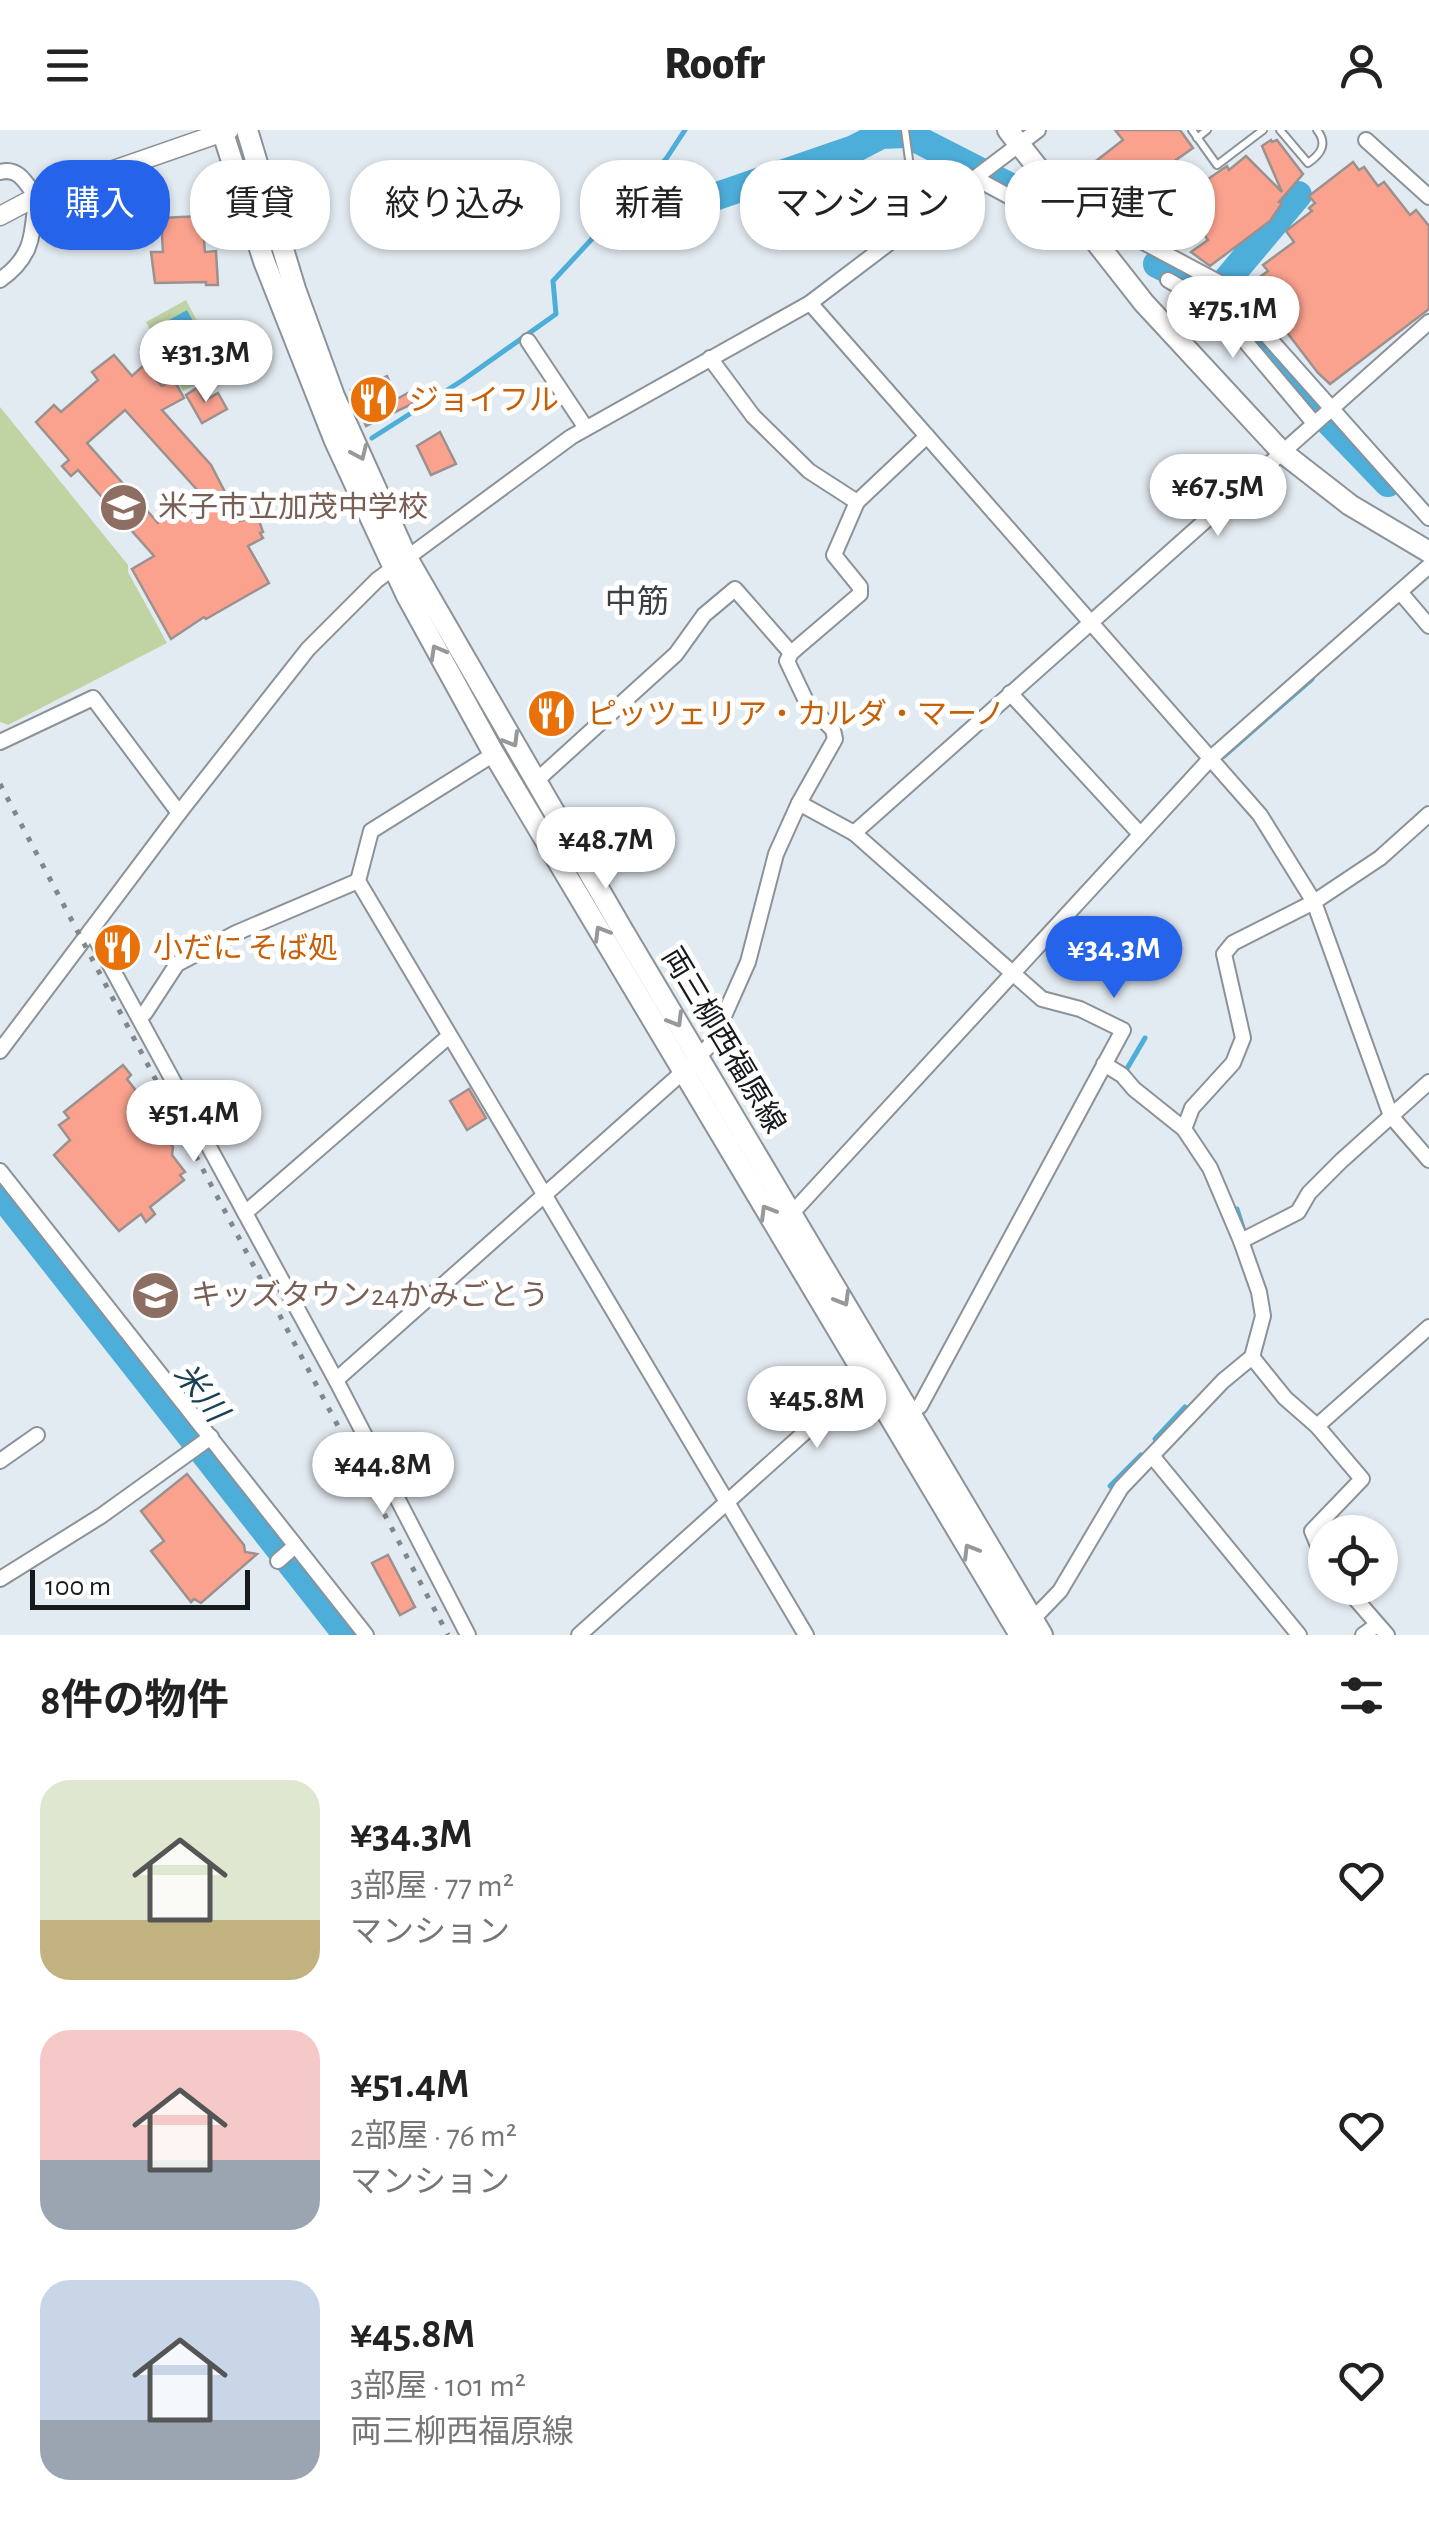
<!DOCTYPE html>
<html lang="ja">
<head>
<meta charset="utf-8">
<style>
  :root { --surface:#fff; --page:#f6f6f6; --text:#222; --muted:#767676; --accent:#2563eb }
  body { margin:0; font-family:"Alegreya Sans","Noto Sans JP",sans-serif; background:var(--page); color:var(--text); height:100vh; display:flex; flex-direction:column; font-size:38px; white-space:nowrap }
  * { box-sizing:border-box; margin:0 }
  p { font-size:32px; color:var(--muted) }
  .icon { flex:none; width:55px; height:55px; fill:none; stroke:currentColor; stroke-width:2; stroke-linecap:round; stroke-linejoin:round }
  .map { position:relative; height:1505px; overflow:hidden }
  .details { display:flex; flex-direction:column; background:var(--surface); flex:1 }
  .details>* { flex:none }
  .top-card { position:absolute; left:30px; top:30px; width:1370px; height:90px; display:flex; gap:20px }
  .controls { position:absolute; left:1308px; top:1385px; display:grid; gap:20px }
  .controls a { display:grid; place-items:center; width:90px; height:90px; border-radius:50%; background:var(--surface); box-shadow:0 2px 8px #0004; font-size:50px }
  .scale { position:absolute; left:30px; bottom:25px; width:220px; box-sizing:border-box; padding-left:10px; border:5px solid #171a1c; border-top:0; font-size:28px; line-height:35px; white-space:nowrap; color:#171a1c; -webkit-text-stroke:8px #fff; paint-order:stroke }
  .price { position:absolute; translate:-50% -85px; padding:0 22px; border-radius:35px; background:#fff; color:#222; font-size:32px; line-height:65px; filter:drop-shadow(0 2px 5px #0008) }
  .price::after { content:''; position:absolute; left:50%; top:60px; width:30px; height:22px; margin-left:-15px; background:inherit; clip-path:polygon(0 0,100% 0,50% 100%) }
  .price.on { background:var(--accent); color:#fff }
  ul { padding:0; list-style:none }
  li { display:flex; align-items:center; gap:30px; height:250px; padding:0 40px }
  li span { display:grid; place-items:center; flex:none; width:280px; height:200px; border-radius:30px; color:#555 }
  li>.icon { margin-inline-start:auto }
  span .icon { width:120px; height:120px; fill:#fffc; stroke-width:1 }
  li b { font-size:42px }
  h2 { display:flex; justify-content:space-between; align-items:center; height:120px; padding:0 40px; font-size:42px }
  .tag { padding:0 35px; border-radius:40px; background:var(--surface); box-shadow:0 2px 8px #0004; font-size:35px; line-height:90px }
  .tag.on { background:var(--accent); color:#fff }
  header { display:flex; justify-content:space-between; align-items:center; height:130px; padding:0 40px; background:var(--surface); font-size:45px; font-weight:800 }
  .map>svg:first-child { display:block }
  .green { fill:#c0d3a3 }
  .water { fill:#4daeda }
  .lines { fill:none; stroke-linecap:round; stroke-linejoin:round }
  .stream { stroke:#4daeda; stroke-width:5 }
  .river { stroke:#4daeda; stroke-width:28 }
  .building { fill:#fba28f; stroke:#9b918e; stroke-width:2.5; fill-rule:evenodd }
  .service-casing { stroke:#8b9298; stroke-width:10 }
  .minor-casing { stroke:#8b9298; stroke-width:18 }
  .tertiary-casing { stroke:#8b9298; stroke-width:21 }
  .secondary-casing { stroke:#8b9298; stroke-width:24 }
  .service { stroke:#fff; stroke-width:6 }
  .minor { stroke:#fff; stroke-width:14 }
  .tertiary { stroke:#fff; stroke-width:18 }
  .secondary { stroke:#fff; stroke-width:20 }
  .rail { stroke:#82878c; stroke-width:5; stroke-dasharray:5 10; stroke-linecap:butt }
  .oneway { stroke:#979899 }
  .labels { text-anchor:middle; stroke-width:10; stroke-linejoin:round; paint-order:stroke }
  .food-label { font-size:30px; fill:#c56008; stroke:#fff; text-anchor:start }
  .education-label { font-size:30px; fill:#785e54; stroke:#fff; text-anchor:start }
  .street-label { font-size:30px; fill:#171a1c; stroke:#fff }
  .neighbourhood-label { font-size:32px; fill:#3a4046; stroke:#fff }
  .water-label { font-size:32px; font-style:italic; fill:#184154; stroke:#fff }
</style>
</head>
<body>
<header><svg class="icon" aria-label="menu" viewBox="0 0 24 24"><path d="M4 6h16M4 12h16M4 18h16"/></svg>Roofr<svg class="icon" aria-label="person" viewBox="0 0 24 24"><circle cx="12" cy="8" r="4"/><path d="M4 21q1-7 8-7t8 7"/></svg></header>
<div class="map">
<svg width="1429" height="1505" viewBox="0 0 1429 1505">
  <rect width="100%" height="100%" fill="#e3ebf2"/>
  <g class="green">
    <path d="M186 170 223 240 183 261 146 192Z"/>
    <path d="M0 277 128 435V442L167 513 8 595 0 592Z"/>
  </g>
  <path class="water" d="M187 180 214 230 181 247 155 198Z"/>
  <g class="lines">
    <g class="stream">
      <path d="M372 308 463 250 556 184 553 151 666 29 685 0"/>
      <path d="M1224 626 1312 549"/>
      <path d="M1125 942 1145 908"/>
      <path d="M1237 1079 1246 1107"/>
      <path d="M1155 1309 1185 1277"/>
      <path d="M1110 1356 1141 1325"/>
    </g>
    <g class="river">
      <path d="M691 75 854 19 881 5 907 4 1030 67"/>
      <path d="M1157 134 1215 164 1310 272 1388 353"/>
      <path d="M1215 164 1298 65"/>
      <path d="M0 1063 347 1505"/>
    </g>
  </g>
  <g class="building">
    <path d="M1115 0H1180L1193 18 1176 30V34L1195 58 1227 36 1229 40 1246 26 1282 62 1262 16 1271 10 1272 12 1277 10 1303 44 1279 72 1282 73 1270 91 1210 136 1191 122 1208 110 1184 77 1179 80 1169 79 1163 72 1154 77 1140 64 1130 73 1117 55 1102 66 1083 41 1123 10Z"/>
    <path d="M1353 32 1359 40 1364 37 1378 56 1384 52 1410 85 1416 80 1429 96V179L1330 254 1318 243 1250 154 1268 141 1263 135 1294 112 1286 101 1312 81 1309 78 1315 73 1309 66Z"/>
    <path d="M202 86 205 122 216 121 218 155H206V152L155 153 151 122H163L161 88Z"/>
    <path d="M114 225 132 246 143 236 162 256 174 250 184 268 162 280 211 335 240 391 257 385 263 402 260 403 263 408 248 416 269 453 206 489 204 487 171 509 132 439 154 426 78 340 71 346 62 336 69 330 36 292 54 275 61 282 98 250 92 242ZM125 280 199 362 178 374 158 393 87 313Z"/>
    <path d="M387 246 397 269 408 263 414 273 366 296 351 260Z"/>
    <path d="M197 258 204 271 218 263 227 279 202 293 186 265Z"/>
    <path d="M440 302 456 334 431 345 417 316Z"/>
    <path d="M123 935 131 945 127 949 154 984 152 985 161 996 159 999 173 1017 172 1025 185 1042 180 1045 184 1050 150 1077 155 1084 146 1092 141 1084 119 1101 54 1025 70 1010 59 995 69 988 64 982Z"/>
    <path d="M469 959 486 988 467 1000 450 971Z"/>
    <path d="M187 1344 244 1415 245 1422 257 1424 201 1473 194 1469 191 1472 151 1421 164 1411 141 1381Z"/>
    <path d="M388 1425 415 1477 400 1485 372 1433Z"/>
  </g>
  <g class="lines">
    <defs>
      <g id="service">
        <path d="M1192 0 1217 35 1263 0"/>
        <path d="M1280 0 1308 33C1321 24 1328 14 1317 0"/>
        <path d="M1197 8 1207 0"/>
        <path d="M887 110 912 52 905 0"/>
      </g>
      <g id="minor">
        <path d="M1366 10 1429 67"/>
        <path d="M0 42C19 37 26 53 36 67 32 105 34 126 0 150"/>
        <path d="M975 48 1040 83"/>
        <path d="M1115 97 1220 153 1429 388"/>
        <path d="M1168 150 1218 179 1314 293"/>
        <path d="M810 173 1260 685 1314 772 1391 986 1429 1030"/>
        <path d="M528 211 586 298"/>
        <path d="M710 228 753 286 809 341 857 372"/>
        <path d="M1400 462 1429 496"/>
        <path d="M1010 563 1140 704"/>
        <path d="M0 612 93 568 179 683"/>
        <path d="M494 624 371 701 358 751 806 1505"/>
        <path d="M536 651 676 524 704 485 735 459 791 523"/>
        <path d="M799 673 835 609 833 600 807 573 787 531 791 523 860 464V457L834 425 857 372 927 306"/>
        <path d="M91 800 336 1250 468 1505"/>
        <path d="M139 887 145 883 177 834 236 803 358 751"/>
        <path d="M0 921 179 683 308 519 377 450 571 307 810 173 1038 0"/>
        <path d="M1184 999 1192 978 1233 933 1243 908 1224 824 1233 813 1314 772 1380 728 1429 684"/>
        <path d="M0 1041 366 1505"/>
        <path d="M793 1082 1211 628 1429 436"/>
        <path d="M245 1083 448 907"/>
        <path d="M1241 1111 1298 1082 1309 1063 1341 1031 1429 952"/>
        <path d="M1252 1227 1285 1268 1317 1296 1362 1349 1312 1401 1325 1432"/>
        <path d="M336 1250 684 941 712 913 748 832 776 724 799 673 854 703"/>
        <path d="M901 1285 920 1276 1123 900 1080 879 1042 869 854 703 1429 192"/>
        <path d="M1317 1296 1429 1197"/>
        <path d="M1153 1327 1299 1505"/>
        <path d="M0 1331 37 1305"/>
        <path d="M278 1431 295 1416"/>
        <path d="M0 1449 101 1386 211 1307"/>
        <path d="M1346 1458 1387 1505"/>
        <path d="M1030 1492 1060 1461 1121 1358 1223 1251 1252 1227 1263 1186 1259 1162 1241 1111 1210 1038 1184 999 1134 959 1122 945 1104 934"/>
        <path d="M579 1505 872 1242"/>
        <path d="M1363 1505 1377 1495"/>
      </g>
      <path id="tertiary" d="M0 86 36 67 229 0"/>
      <g id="secondary">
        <path d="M222 0 264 131 335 311 407 466 494 624 1020 1505"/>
        <path d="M247 0 295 159 334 266 407 428 623 801 1042 1505"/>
        <path d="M1008 0 1144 173 1282 322 1350 375 1429 422"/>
      </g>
    </defs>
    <use href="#service" class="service-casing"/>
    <use href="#minor" class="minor-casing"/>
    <use href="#tertiary" class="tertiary-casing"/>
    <use href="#secondary" class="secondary-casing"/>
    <use href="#service" class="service"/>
    <use href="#minor" class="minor"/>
    <use href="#tertiary" class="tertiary"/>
    <use href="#secondary" class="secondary"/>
    <path class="rail" d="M0 654 448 1505"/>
  </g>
  <defs><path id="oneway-chevron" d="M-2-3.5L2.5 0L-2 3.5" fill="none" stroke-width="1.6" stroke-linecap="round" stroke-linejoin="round" transform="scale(2.5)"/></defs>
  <g class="oneway">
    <use href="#oneway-chevron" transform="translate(360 323) rotate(66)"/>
    <use href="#oneway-chevron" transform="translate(437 522) rotate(-119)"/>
    <use href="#oneway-chevron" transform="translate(512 610) rotate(59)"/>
    <use href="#oneway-chevron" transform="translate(601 803) rotate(-121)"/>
    <use href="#oneway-chevron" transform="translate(676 890) rotate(59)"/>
    <use href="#oneway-chevron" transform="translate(767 1082) rotate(-121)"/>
    <use href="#oneway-chevron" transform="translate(843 1169) rotate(60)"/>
    <use href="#oneway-chevron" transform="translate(970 1421) rotate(-121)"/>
  </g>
  <defs>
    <symbol id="restaurant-disc" viewBox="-11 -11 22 22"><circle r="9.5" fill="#e8710a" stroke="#fff"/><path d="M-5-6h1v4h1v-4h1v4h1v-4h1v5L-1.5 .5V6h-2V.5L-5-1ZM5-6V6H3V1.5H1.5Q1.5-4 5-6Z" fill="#fff"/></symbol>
    <symbol id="school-disc" viewBox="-11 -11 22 22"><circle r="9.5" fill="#8d6e63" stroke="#fff"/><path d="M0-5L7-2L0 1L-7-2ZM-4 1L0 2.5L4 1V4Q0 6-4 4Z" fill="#fff"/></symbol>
  </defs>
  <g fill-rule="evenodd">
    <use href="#restaurant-disc" x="346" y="242" width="55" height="55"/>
    <use href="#school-disc" x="96" y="350" width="55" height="55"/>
    <use href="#restaurant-disc" x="524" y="556" width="55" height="55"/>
    <use href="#restaurant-disc" x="90" y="790" width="55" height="55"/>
    <use href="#school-disc" x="128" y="1138" width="55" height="55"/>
  </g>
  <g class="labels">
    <g class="food-label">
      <text x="409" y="280">ジョイフル</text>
      <text x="587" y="594">ピッツェリア・カルダ・マーノ</text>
      <text x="153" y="828">小だに そば処</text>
    </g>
    <g class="education-label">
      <text x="158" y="387">米子市立加茂中学校</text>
      <text x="191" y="1175">キッズタウン24かみごとう</text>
    </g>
    <g class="street-label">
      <text transform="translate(724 910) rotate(59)" y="10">両三柳西福原線</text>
    </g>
    <g class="neighbourhood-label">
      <text x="637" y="482">中筋</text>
    </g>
    <g class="water-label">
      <text transform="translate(201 1262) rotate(52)" y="11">米川</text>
    </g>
  </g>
</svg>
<div class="controls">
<a><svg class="icon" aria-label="locate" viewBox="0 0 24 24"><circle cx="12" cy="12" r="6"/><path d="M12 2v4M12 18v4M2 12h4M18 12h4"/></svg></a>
</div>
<div class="scale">100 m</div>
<b class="price" style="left:1233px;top:231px">¥75.1M</b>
<b class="price" style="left:206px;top:275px">¥31.3M</b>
<b class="price" style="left:1218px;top:409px">¥67.5M</b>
<b class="price" style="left:606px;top:762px">¥48.7M</b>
<b class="price on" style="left:1114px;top:871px">¥34.3M</b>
<b class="price" style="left:194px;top:1035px">¥51.4M</b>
<b class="price" style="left:817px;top:1321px">¥45.8M</b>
<b class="price" style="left:383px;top:1387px">¥44.8M</b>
<div class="top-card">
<a class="tag on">購入</a>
<a class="tag">賃貸</a>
<a class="tag">絞り込み</a>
<a class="tag">新着</a>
<a class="tag">マンション</a>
<a class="tag">一戸建て</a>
</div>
</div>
<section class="details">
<h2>8件の物件<svg class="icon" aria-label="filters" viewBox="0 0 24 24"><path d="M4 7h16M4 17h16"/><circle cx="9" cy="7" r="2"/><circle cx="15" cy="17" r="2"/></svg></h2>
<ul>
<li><span style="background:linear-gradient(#dfe7d0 70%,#c2b280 0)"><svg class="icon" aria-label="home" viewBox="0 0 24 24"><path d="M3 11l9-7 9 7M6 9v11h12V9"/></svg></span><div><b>¥34.3M</b><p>3部屋 · 77 m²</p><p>マンション</p></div><svg class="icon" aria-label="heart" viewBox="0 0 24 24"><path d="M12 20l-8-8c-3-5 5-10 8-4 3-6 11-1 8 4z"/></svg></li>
<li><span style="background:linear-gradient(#f6c9c9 65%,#9aa5b1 0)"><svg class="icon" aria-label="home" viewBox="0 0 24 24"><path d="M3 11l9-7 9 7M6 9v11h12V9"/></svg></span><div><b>¥51.4M</b><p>2部屋 · 76 m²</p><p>マンション</p></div><svg class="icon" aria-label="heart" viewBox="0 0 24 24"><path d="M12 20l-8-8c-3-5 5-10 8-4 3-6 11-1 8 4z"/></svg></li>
<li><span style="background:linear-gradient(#c9d6e8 70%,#9aa5b1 0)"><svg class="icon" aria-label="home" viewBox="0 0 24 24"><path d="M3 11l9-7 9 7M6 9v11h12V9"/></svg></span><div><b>¥45.8M</b><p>3部屋 · 101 m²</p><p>両三柳西福原線</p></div><svg class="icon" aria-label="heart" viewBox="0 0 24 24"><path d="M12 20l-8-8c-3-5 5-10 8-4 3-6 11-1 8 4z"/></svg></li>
</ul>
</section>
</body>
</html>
